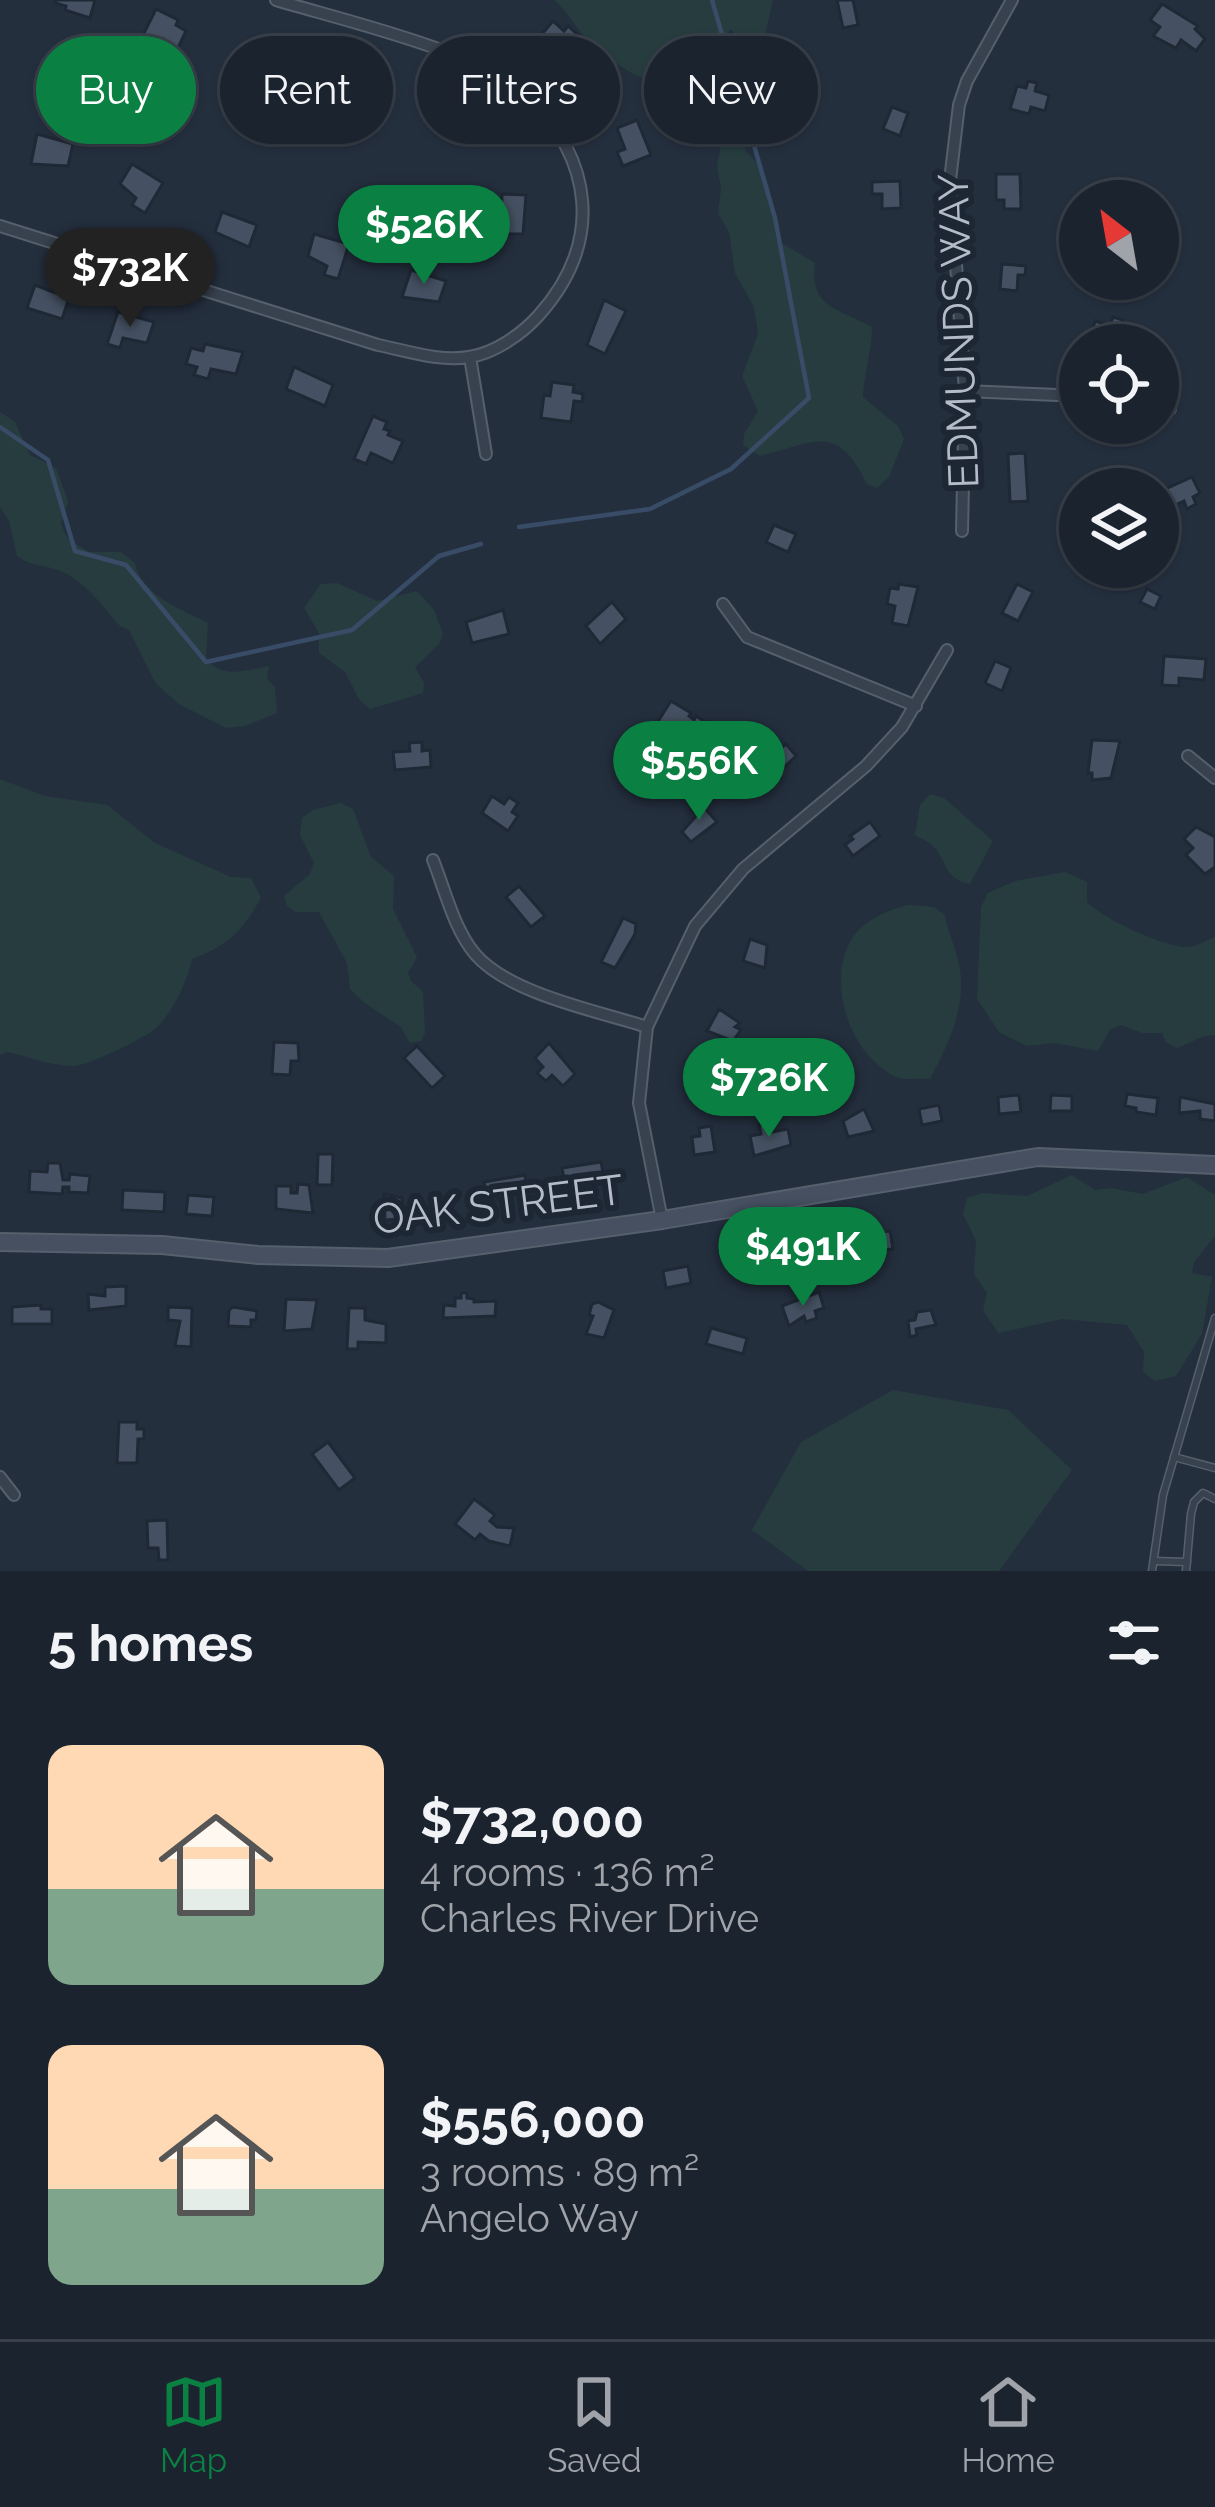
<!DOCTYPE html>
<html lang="en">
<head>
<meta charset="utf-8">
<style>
  :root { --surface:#1b232e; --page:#282f3a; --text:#f1f3f6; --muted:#a0a4aa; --line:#39404a; --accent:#0b8043 }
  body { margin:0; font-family:Raleway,sans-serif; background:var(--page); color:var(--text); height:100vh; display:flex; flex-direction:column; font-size:45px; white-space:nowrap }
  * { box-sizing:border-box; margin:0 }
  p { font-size:39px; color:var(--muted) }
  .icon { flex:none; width:66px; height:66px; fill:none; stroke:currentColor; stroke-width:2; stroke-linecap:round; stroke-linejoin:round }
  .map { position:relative; height:1571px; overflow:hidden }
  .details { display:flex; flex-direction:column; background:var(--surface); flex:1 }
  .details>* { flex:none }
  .banner { position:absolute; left:36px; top:36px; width:1143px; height:108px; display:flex; gap:24px }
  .needle { width:78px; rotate:329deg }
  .buttons { position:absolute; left:1059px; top:180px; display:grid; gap:24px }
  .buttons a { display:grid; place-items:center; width:120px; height:120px; border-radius:50%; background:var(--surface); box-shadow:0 3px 9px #0004,0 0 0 3px var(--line); font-size:60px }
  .price { position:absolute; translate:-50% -102px; padding:0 27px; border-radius:42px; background:var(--accent); color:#fff; font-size:39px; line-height:78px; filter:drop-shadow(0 3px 6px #0008) }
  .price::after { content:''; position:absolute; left:50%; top:72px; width:36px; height:27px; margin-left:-18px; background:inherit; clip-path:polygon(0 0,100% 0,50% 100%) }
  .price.selected { background:#222; color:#fff }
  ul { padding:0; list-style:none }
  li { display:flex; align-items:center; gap:36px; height:300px; padding:0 48px }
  li span { display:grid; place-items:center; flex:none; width:336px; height:240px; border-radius:24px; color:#555 }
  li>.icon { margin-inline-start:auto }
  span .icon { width:144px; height:144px; fill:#fffc; stroke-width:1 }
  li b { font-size:51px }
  h2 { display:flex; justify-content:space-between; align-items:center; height:144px; padding:0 48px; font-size:51px }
  .pill { padding:0 42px; border-radius:54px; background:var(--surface); box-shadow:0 3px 9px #0004,0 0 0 3px var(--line); font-size:42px; line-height:108px }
  .pill.selected { background:var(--accent); color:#fff }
  .menu { display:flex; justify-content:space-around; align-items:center; height:168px; border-top:3px solid var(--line); background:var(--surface); font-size:33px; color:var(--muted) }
  .menu a { display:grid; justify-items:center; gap:6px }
  .menu .selected { color:var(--accent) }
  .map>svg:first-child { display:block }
  .green { fill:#263c3f }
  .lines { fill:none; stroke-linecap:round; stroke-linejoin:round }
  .stream { stroke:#394c67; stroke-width:4.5 }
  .building { fill:#455162; stroke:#1f2835; stroke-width:3 }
  .service-casing { stroke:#565f6c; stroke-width:9 }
  .minor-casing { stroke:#565f6c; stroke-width:14 }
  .secondary-casing { stroke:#565f6c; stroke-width:20 }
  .service { stroke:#38414e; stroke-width:6 }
  .minor { stroke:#38414e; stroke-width:10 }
  .secondary { stroke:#465061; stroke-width:16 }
  .labels { text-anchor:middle; stroke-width:12; stroke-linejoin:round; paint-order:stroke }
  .street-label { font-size:42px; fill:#b4bcc9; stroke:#1d2633 }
</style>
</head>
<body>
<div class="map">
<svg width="1215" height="1571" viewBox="0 0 1215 1571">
  <rect width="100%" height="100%" fill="#242f3e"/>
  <g class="green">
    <path d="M554 0H773L758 66 731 29 718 46C745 84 744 105 745 150 780 186 767 197 777 240L815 263C810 309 836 307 872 327 872 351 864 373 863 397L898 426 904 439 889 477 877 488 867 484C837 422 816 442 760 456L743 445 744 434 758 411 742 376 758 334 754 307 735 273 729 232 718 214 721 188 717 166 724 130C696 86 680 94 638 76 625 70 610 59 598 50 580 37 571 14 554 0Z"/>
    <path d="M0 412 15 422 30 455 56 468 68 501 61 524 68 539 89 552H121L135 563C140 594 184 611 208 623L206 658C221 680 246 670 269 666L267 679 275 687 277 713 245 726 226 728 179 704 156 684 129 630 120 626C103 607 87 583 63 572 47 565 31 567 17 556L9 521 0 507Z"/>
    <path d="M337 583 377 601 417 591 434 610 443 634 439 644 415 667 424 683 423 693 370 709 359 699 345 672 319 653V633L304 608 321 584Z"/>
    <path d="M0 779 45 796 107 805 155 843 231 877 251 878 261 898C243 930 227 947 192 959 187 981 175 1009 158 1026 150 1036 88 1066 73 1066 53 1066 28 1057 8 1052L0 1055Z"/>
    <path d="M930 794 944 798 993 841 970 884C944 879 948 863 934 847 929 841 921 839 915 835L920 805Z"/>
    <path d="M341 803 353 809 371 857 394 876 393 909 417 957 408 973 411 981 423 992 425 1033 421 1041 410 1043 401 1027 366 1004 350 989 347 963 319 912H295L287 906 284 896 309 875 314 863 300 835 302 818 313 810Z"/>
    <path d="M1065 872 1087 882V902C1104 919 1163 947 1187 947 1195 947 1207 940 1215 937V1035C1199 1035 1191 1044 1176 1048L1166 1042 1162 1033H1142L1121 1025 1110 1030 1098 1051 1055 1043 1027 1046 999 1032 977 999 981 907 988 893 1015 881Z"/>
    <path d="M909 905 934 907 945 915C947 932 955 944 958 960 969 1002 949 1043 930 1079 919 1078 903 1081 894 1076 849 1053 825 980 853 937 864 920 890 909 909 905Z"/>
    <path d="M1072 1175 1095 1190 1111 1188 1143 1194 1187 1177 1215 1195V1236L1194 1262 1192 1273 1212 1277 1202 1334 1176 1376 1155 1381 1143 1372 1144 1352 1127 1325 1062 1319 998 1333 983 1310 987 1293 974 1274 976 1241 963 1214 967 1198 982 1193 1027 1196Z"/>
    <path d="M893 1390 1008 1410 1072 1470 999 1571H808L752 1530 801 1442Z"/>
  </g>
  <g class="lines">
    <g class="stream">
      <path d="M0 427 48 460 75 551 126 565 206 662 352 630 439 556 481 544"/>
      <path d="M519 527 650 509 731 469 809 398 775 218 712 0"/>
    </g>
  </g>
  <g class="building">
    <path d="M56 0H95L90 18 65 10 66 6 55 3Z"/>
    <path d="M837 0H853L858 25 843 28Z"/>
    <path d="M1162 4 1198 26 1195 29 1205 39 1196 51 1181 40 1176 48 1153 36 1160 27 1150 20Z"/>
    <path d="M156 9 178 20 176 25 186 31 176 52 142 37Z"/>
    <path d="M553 21 564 31 568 26 578 35 574 39 582 46 567 63 537 40Z"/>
    <path d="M248 44 283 58 276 79 241 65Z"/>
    <path d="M341 73 376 87 374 91 384 95 379 112 334 94Z"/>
    <path d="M1028 81 1037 83 1035 91 1049 95 1045 111 1031 107 1029 114 1010 109 1017 86 1026 88Z"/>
    <path d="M440 100 476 114 468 138 432 125Z"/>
    <path d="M892 107 908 113 900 136 883 129Z"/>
    <path d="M637 120 651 155 623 166 617 152 625 149 617 128Z"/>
    <path d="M37 134 73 144 68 166 31 164Z"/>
    <path d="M132 164 163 183 145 213 132 205 136 198 120 184Z"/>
    <path d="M996 174H1020L1021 209H1004V200H996Z"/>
    <path d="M900 181 901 208 882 209V194H872V182Z"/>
    <path d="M502 194 526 195 523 234H501Z"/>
    <path d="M222 212 257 225 249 247 215 232Z"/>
    <path d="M314 234 349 244 338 279 324 275 327 266 308 256Z"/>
    <path d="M1002 264 1026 266 1025 275H1018L1017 291 1000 289Z"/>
    <path d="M411 270 446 281 439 302 402 297Z"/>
    <path d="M35 285 69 298 62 319 27 308Z"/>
    <path d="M604 300 626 311 605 354 587 345Z"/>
    <path d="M118 312 154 322 147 343 123 338 120 348 107 344Z"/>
    <path d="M1113 317 1123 320 1120 331 1128 333 1125 345 1090 340 1095 321 1110 326Z"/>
    <path d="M205 344 243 352 236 374 211 369 208 379 194 375 197 367 186 364 191 348 203 351Z"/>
    <path d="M294 367 333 385 325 406 286 389Z"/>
    <path d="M552 382 574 385 573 392 583 394 582 402 574 401 571 422 541 418 544 395 550 396Z"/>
    <path d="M373 416 387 422 384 429 390 431 388 435 403 441 393 463 371 453 366 464 354 459Z"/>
    <path d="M1025 453 1028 501 1010 502 1008 454Z"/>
    <path d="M1192 477 1200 493 1193 497 1196 504 1187 509 1184 501 1169 508 1161 491Z"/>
    <path d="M774 525 796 534 788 552 766 542Z"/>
    <path d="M1104 567H1130L1133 583 1122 586 1119 575 1106 577Z"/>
    <path d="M899 584 918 587 908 626 892 623 895 606 887 604 890 588 898 589Z"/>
    <path d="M1017 584 1033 592 1018 621 1002 613Z"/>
    <path d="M1147 589 1161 596 1155 609 1140 602Z"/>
    <path d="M612 602 626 619 600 644 586 626Z"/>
    <path d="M503 610 509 634 472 643 466 622Z"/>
    <path d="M1164 656 1206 659 1204 680 1179 678V686L1162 685Z"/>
    <path d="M995 661 1011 668 1002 691 985 683Z"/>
    <path d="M671 701 691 713 689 716 694 720 696 716 712 726 701 742 682 727 671 723 667 730 657 723Z"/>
    <path d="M1092 740 1120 741 1111 778 1092 780V773H1088Z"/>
    <path d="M422 742V751L430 750 431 767 395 770 393 752 410 751 409 743Z"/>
    <path d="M786 744 796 756 772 779 759 766 770 757 764 750 770 745 776 752Z"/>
    <path d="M492 796 504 804 509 797 518 803 512 812 518 816 508 831 482 813Z"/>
    <path d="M700 803 717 822 691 842 682 832 696 816 691 810Z"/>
    <path d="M870 822 880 836 853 856 845 845 853 839 850 836Z"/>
    <path d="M1196 827 1215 837V867L1205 874 1186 855 1193 848 1184 839Z"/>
    <path d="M519 886 545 916 531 927 506 897Z"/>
    <path d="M623 918 636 924 635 934 615 968 601 962Z"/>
    <path d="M750 939 767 945 765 968 743 961Z"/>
    <path d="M719 1009 740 1023 735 1027 741 1030 733 1041 707 1031Z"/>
    <path d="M274 1042 298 1043 299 1061H291L290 1075 272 1074Z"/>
    <path d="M549 1043 575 1074 563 1086 552 1075 546 1081 537 1073 543 1067 535 1058Z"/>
    <path d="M417 1046 445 1076 432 1088 404 1058Z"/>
    <path d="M1127 1094 1158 1098 1156 1115 1136 1112V1108L1125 1106Z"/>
    <path d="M1019 1095 1021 1112 999 1114 998 1097Z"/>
    <path d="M1051 1095 1072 1096V1111H1050Z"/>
    <path d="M1180 1097 1215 1104V1121L1200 1119V1111L1179 1113Z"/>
    <path d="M939 1105 942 1121 922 1125 919 1109Z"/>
    <path d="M864 1109 874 1131 848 1137 843 1121Z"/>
    <path d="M771 1123 772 1132 788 1129 791 1145 754 1156 750 1136 761 1134 759 1125Z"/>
    <path d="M711 1126 715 1152 694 1155 692 1137 700 1136 699 1128Z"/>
    <path d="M318 1154H333L332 1185H317Z"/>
    <path d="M601 1162 604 1177 566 1188 562 1168Z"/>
    <path d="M48 1163H60L63 1180H69L70 1174 90 1176 88 1193 69 1192V1187H63L62 1194 29 1192 30 1171 47 1172Z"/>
    <path d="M525 1175 527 1192 487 1202 484 1182Z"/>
    <path d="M298 1184 309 1185 313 1213 276 1209V1186H291V1193H297Z"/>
    <path d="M123 1190 165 1192 164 1212 122 1210Z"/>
    <path d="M384 1194 402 1198V1219L385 1220Z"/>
    <path d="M188 1195 214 1197 212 1216 186 1214Z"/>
    <path d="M890 1231 893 1249 864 1251 862 1242 870 1241 869 1233Z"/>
    <path d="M688 1266 691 1283 666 1288 663 1271Z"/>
    <path d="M126 1286V1306L89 1310 88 1294 105 1296V1287Z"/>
    <path d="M819 1292 824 1308 815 1311 817 1318 806 1322 804 1316 789 1326 782 1306Z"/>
    <path d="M461 1293H467V1298L474 1299V1302L496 1301 495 1316 443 1318 444 1305 455 1306V1298H461Z"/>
    <path d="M286 1299 317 1300 312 1329 284 1331Z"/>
    <path d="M598 1302 614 1310 604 1338 586 1334 593 1316 589 1315 592 1304Z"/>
    <path d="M41 1305V1309H52V1324H12V1307Z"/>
    <path d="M168 1307 192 1308 191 1347 175 1346 180 1321 168 1320Z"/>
    <path d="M233 1307 257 1311 256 1320H251V1327L228 1326 229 1310Z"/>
    <path d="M349 1308H365V1320L386 1324V1343L358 1342V1349H347Z"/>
    <path d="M931 1310 936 1325 916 1329 917 1335 910 1337 908 1321 915 1320 917 1312Z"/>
    <path d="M711 1328 747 1338 743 1354 706 1344Z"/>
    <path d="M119 1422H137V1429H144V1439H138L137 1463H117Z"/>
    <path d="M328 1442 355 1478 339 1490 312 1454Z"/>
    <path d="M474 1499 495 1515 490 1521 497 1527 514 1528 510 1546 489 1541 480 1534 475 1540 455 1524Z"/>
    <path d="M167 1520 168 1560H159L158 1548H148L147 1521Z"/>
  </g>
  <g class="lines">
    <defs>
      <g id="service">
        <path d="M1174 1457 1215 1468"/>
        <path d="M1154 1561 1187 1562"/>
        <path d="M1152 1571 1163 1495 1215 1318"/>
        <path d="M1186 1571 1191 1514 1194 1502 1203 1493 1215 1499"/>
      </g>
      <g id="minor">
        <path d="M0 226 378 345C408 351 439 362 469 357 495 353 522 334 539 315 603 243 595 160 525 94 481 52 338 19 276 0"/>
        <path d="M470 357 486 454"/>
        <path d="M965 391 1080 396"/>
        <path d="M1158 407 1170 409"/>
        <path d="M962 531 965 391 950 180 959 105 967 81 1012 0"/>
        <path d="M723 604 747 637 916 706"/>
        <path d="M1188 756 1215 778"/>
        <path d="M433 860C445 890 454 929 475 954 509 994 598 1011 647 1027"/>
        <path d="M662 1220 639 1103 647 1027 695 926 743 869 866 766 902 727 947 650"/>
        <path d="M0 1477 14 1495"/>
      </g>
      <path id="secondary" d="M0 1242 162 1245 258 1255 388 1258 662 1220 1038 1157 1215 1165"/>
    </defs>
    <use href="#service" class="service-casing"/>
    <use href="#minor" class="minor-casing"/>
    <use href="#secondary" class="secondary-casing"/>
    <use href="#service" class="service"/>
    <use href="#minor" class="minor"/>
    <use href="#secondary" class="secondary"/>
  </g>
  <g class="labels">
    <g class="street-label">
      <text transform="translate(958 331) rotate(-92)" y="15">EDMUNDS WAY</text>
      <text transform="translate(498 1204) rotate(-7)" y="15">OAK STREET</text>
    </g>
  </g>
</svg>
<div class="buttons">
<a><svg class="needle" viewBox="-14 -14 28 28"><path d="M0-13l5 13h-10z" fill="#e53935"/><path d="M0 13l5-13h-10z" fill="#a0a4aa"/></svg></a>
<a><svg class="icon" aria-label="locate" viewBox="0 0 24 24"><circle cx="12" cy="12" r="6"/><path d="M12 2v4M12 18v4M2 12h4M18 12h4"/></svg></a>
<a><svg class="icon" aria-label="layers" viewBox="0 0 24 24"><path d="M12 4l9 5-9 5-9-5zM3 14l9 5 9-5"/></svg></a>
</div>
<b class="price" style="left:424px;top:287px">$526K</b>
<b class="price selected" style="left:130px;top:330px">$732K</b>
<b class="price" style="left:699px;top:823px">$556K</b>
<b class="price" style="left:769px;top:1140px">$726K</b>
<b class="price" style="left:803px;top:1309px">$491K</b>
<div class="banner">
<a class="pill selected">Buy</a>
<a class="pill">Rent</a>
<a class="pill">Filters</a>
<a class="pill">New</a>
</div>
</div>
<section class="details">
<h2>5 homes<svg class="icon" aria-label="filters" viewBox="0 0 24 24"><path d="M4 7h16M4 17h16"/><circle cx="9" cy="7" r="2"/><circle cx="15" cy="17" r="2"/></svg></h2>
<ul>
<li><span style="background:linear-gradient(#ffd9b3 60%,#7fa58c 0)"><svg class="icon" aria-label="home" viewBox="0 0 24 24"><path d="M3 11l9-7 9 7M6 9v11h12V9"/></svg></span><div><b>$732,000</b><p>4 rooms · 136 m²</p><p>Charles River Drive</p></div></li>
<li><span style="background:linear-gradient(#ffd9b3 60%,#7fa58c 0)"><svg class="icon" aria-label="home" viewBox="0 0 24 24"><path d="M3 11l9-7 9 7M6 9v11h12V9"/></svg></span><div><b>$556,000</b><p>3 rooms · 89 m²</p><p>Angelo Way</p></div></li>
</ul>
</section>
<nav class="menu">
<a class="selected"><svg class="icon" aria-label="map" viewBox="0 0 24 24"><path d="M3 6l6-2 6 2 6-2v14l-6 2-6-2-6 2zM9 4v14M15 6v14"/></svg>Map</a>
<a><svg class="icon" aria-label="saved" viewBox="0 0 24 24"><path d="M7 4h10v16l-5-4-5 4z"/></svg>Saved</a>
<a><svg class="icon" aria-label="home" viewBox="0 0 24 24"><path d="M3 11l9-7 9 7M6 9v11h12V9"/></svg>Home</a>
</nav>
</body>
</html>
